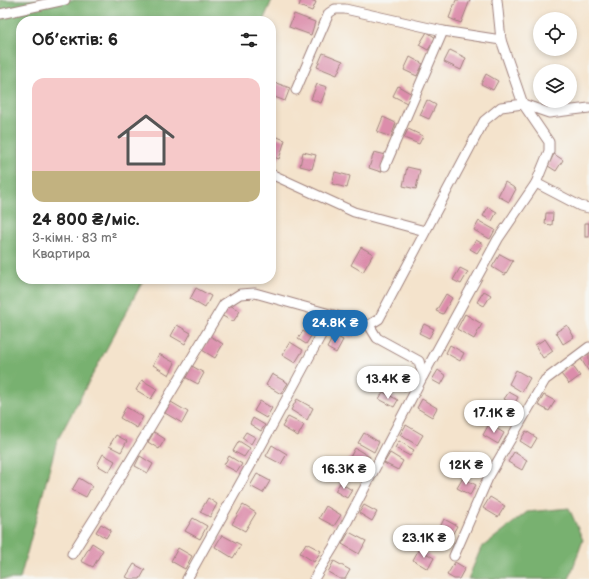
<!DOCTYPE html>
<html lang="uk">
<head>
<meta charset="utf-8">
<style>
  :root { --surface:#fff; --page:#f6f6f6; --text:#222; --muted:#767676; --accent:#1f6fb2 }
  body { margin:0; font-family:"Balsamiq Sans",sans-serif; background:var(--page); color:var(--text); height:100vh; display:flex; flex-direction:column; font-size:15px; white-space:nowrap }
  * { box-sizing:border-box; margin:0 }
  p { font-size:13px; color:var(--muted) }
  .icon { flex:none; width:22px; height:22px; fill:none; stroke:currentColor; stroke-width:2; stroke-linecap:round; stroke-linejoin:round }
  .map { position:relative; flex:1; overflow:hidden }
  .drawer { position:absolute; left:16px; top:16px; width:260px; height:268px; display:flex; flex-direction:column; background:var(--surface); border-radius:16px; box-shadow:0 2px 6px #0003 }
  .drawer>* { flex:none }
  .controls { position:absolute; left:533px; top:12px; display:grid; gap:8px }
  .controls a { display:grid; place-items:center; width:44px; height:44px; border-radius:50%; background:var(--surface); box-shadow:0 2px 6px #0003; font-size:20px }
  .price { position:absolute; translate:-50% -34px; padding:0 9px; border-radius:14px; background:#fff; color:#222; font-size:13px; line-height:26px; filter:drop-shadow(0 1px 2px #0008) }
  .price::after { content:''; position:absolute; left:50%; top:24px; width:12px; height:9px; margin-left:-6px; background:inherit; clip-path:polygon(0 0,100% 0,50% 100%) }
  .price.on { background:var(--accent); color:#fff }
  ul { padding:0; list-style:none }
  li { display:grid; align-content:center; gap:8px; height:212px; padding:0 16px }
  li span { display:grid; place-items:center; height:124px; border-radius:12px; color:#555 }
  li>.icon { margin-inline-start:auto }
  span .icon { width:72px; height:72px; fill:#fffc; stroke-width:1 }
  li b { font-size:17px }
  h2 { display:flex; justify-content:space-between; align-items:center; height:48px; padding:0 16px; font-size:17px }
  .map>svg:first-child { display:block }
  .forest { fill:#78b16f; stroke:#61684d }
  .building { fill:#dc8dab }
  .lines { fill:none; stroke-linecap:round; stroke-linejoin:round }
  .minor-casing { stroke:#9f817c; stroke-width:11 }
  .minor { stroke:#fff; stroke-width:9 }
</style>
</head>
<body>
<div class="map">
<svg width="589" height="579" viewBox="0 0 589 579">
  <rect width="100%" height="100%" fill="#f6f6f2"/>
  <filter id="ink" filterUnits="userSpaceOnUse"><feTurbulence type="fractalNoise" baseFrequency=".025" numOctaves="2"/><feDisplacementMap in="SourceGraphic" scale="8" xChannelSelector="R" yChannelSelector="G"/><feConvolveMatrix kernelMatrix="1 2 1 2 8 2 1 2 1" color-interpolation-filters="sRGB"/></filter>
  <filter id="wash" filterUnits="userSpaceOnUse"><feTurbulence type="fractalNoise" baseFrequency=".012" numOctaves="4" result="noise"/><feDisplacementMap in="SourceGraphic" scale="16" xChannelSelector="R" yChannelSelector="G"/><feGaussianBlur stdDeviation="0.9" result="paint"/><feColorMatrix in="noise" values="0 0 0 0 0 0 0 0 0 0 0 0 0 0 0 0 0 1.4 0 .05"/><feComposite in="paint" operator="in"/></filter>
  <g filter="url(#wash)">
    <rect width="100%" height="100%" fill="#f4e3cc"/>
    <g class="forest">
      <path d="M0 0H272L263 21H21V279H144L57 441 20 579H0Z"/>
      <path d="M569 508 583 540 569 579H468L481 548 527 512Z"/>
    </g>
    <g id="blocks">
      <g class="building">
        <path d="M301 0H311L316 2 312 11 299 6Z"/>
        <path d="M456 0H470L461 23 449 18Z"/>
        <path d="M294 14 315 22 311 35 289 27Z"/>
        <path d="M427 32 436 38 428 50 419 45Z"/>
        <path d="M450 50 466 58 461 70 444 62Z"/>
        <path d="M323 53 343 61 337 75 317 67Z"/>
        <path d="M410 57 423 64 417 76 404 70Z"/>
        <path d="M486 74 498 81 493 90 481 84Z"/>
        <path d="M276 83 290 88 285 101 272 96Z"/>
        <path d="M317 84 327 87 321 103 311 99Z"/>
        <path d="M398 86 412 94 407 103 393 96Z"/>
        <path d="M427 100 436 105 429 119 420 115Z"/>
        <path d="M383 117 396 123 391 137 377 132Z"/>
        <path d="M408 129 423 136 419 144 404 138Z"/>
        <path d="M277 137 285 140 279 159 271 156Z"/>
        <path d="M303 152 316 155 312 169 300 166Z"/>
        <path d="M374 152 386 155 381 172 369 168Z"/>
        <path d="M554 154 563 160 556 171 548 166Z"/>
        <path d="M407 167 420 170 416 189 403 186Z"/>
        <path d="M335 172 350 176 347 188 332 184Z"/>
        <path d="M505 182 516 189 509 202 498 196Z"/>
        <path d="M488 207 497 212 492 221 483 216Z"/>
        <path d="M546 213H553L552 225 545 224Z"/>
        <path d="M479 221 495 230 490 239 474 230Z"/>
        <rect x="585" y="223" width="4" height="14"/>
        <path d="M476 240 483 244 477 253 470 249Z"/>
        <path d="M361 247 373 254 363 272 351 265Z"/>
        <path d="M500 254 513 261 505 275 492 267Z"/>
        <path d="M460 268 468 272 461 284 453 280Z"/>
        <path d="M196 288 211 296 205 308 190 299Z"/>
        <path d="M484 291 491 295 484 306 477 302Z"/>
        <path d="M446 294 452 298 443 314 436 311Z"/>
        <path d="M228 304 240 311 233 322 221 315Z"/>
        <path d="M465 314 482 324 474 339 457 329Z"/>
        <path d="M310 317 319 322 313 331 304 326Z"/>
        <path d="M337 323 354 333 351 338 334 329Z"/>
        <path d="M424 324 434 329 429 338 419 333Z"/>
        <path d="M177 325 191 333 185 344 171 336Z"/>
        <path d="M567 325 574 337 563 344 556 332Z"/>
        <path d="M303 331 311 336 306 344 298 339Z"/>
        <path d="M334 335 343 340 336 353 327 348Z"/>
        <path d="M210 336 223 344 215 358 202 350Z"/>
        <path d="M545 339 553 351 543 358 535 345Z"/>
        <path d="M290 342 303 350 295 363 282 355Z"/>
        <path d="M450 345 464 353 460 361 446 353Z"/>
        <path d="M588 352 589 353V372L580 357Z"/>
        <path d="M159 354 175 363 169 375 153 365Z"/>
        <path d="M572 365 580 376 569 384 561 374Z"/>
        <path d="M192 366 204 373 198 384 185 377Z"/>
        <path d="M403 369 414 376 405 391 394 384Z"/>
        <path d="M438 370 446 376 441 385 432 380Z"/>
        <path d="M516 370 530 378 522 392 509 384Z"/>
        <path d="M272 374 288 383 281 394 266 385Z"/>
        <path d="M142 380 157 389 151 399 136 390Z"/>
        <path d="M383 392 398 400 394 407 379 399Z"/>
        <path d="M509 392 518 397 514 405 504 399Z"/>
        <path d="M544 395 555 401 549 411 538 405Z"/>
        <path d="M297 399 313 408 307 420 291 410Z"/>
        <path d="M422 399 437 408 432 417 417 408Z"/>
        <path d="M260 401 272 408 266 418 254 411Z"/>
        <path d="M171 402 188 412 182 423 165 413Z"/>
        <path d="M504 406 519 414 515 422 499 414Z"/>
        <path d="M126 407 143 417 137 428 120 418Z"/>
        <path d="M288 417 304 425 298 436 282 427Z"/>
        <path d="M253 418 265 425 261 431 250 424Z"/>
        <path d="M489 424 504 433 498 444 483 435Z"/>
        <path d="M406 425 423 435 417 445 400 435Z"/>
        <path d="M526 431 537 438 531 448 520 441Z"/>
        <path d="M154 432 165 439 159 449 148 442Z"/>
        <path d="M246 432 255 437 251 444 242 438Z"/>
        <path d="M364 433 379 442 374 452 358 443Z"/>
        <path d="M116 435 127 441 121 452 109 446Z"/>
        <path d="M239 441 250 448 244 457 233 451Z"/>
        <path d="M399 441 414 450 410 456 395 448Z"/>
        <path d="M272 445 287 454 281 464 266 456Z"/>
        <path d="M355 448 370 457 362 470 348 461Z"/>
        <path d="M514 452 527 460 522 470 508 462Z"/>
        <path d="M390 453 403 461 398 470 384 463Z"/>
        <path d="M103 454 115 461 109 472 97 465Z"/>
        <path d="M140 456 153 464 148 473 135 466Z"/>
        <path d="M229 456 242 464 237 472 224 465Z"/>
        <path d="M257 474 270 481 263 493 250 486Z"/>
        <path d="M79 478 92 486 86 497 72 490Z"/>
        <path d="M463 478 476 485 470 495 457 488Z"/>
        <path d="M340 483 352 490 347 498 335 491Z"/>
        <path d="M490 497 505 506 498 517 483 508Z"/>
        <path d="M208 498 217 504 210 517 200 512Z"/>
        <path d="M243 505 256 513 245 531 232 524Z"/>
        <path d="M364 505 377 512 372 521 359 513Z"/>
        <path d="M326 506 341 515 334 526 319 518Z"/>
        <path d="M193 518 207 526 200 539 185 531Z"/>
        <path d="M444 519 457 526 452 535 440 527Z"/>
        <path d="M101 524 111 530 106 538 96 532Z"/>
        <path d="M349 532 366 541 359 554 342 544Z"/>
        <path d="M222 535 241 545 233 558 215 547Z"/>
        <path d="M92 543 103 550 93 567 81 561Z"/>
        <path d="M306 543 321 551 314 562 300 553Z"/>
        <path d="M178 548 192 556 185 569 171 561Z"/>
        <path d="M419 549 434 558 428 569 413 560Z"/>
        <path d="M334 561 350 570 345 579H340L328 572Z"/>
        <path d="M455 562 465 568 459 579H454L447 575Z"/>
        <path d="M134 564 145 570 140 579H130L126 577Z"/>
      </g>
    </g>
  </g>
  <g filter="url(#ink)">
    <use href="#blocks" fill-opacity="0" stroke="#9f817c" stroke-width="1"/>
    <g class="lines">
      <defs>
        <g id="minor">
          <path d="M497 0 501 40 523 104 549 142V151L536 183 580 206 589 208"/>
          <path d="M0 14 65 0"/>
          <path d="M296 90 329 13 335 9H345L443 31 501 40"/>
          <path d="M385 166 443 31"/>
          <path d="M271 174 354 212 425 231"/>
          <path d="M423 376 498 239 536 183"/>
          <path d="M72 554 118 481 224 304 240 294 255 293 369 325 379 319 484 121 501 107 523 104 549 113 589 108"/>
          <path d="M454 556 488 478 545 380 589 347"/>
          <path d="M187 579 249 468 332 315"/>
          <path d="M314 579 336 543 423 376 419 361 377 338 369 325"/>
        </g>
      </defs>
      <use href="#minor" class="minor-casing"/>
      <use href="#minor" class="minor"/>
    </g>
  </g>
</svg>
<div class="controls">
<a><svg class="icon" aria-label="locate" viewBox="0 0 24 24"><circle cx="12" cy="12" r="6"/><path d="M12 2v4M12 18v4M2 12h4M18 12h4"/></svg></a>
<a><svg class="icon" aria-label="layers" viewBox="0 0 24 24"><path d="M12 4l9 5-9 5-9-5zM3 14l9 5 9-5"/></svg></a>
</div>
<b class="price on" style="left:335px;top:344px">24.8K ₴</b>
<b class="price" style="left:388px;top:400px">13.4K ₴</b>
<b class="price" style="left:494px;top:434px">17.1K ₴</b>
<b class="price" style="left:466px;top:486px">12K ₴</b>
<b class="price" style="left:344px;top:490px">16.3K ₴</b>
<b class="price" style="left:424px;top:559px">23.1K ₴</b>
<section class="drawer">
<h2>Об’єктів: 6<svg class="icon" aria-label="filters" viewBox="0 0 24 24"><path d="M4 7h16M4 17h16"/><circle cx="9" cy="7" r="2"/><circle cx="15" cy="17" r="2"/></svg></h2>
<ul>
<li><span style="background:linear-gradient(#f6c9c9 75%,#c2b280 0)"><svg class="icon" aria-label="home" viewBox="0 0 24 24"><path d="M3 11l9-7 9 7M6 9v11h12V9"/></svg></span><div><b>24 800 ₴/міс.</b><p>3-кімн. · 83 m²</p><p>Квартира</p></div></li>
</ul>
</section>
</div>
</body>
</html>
